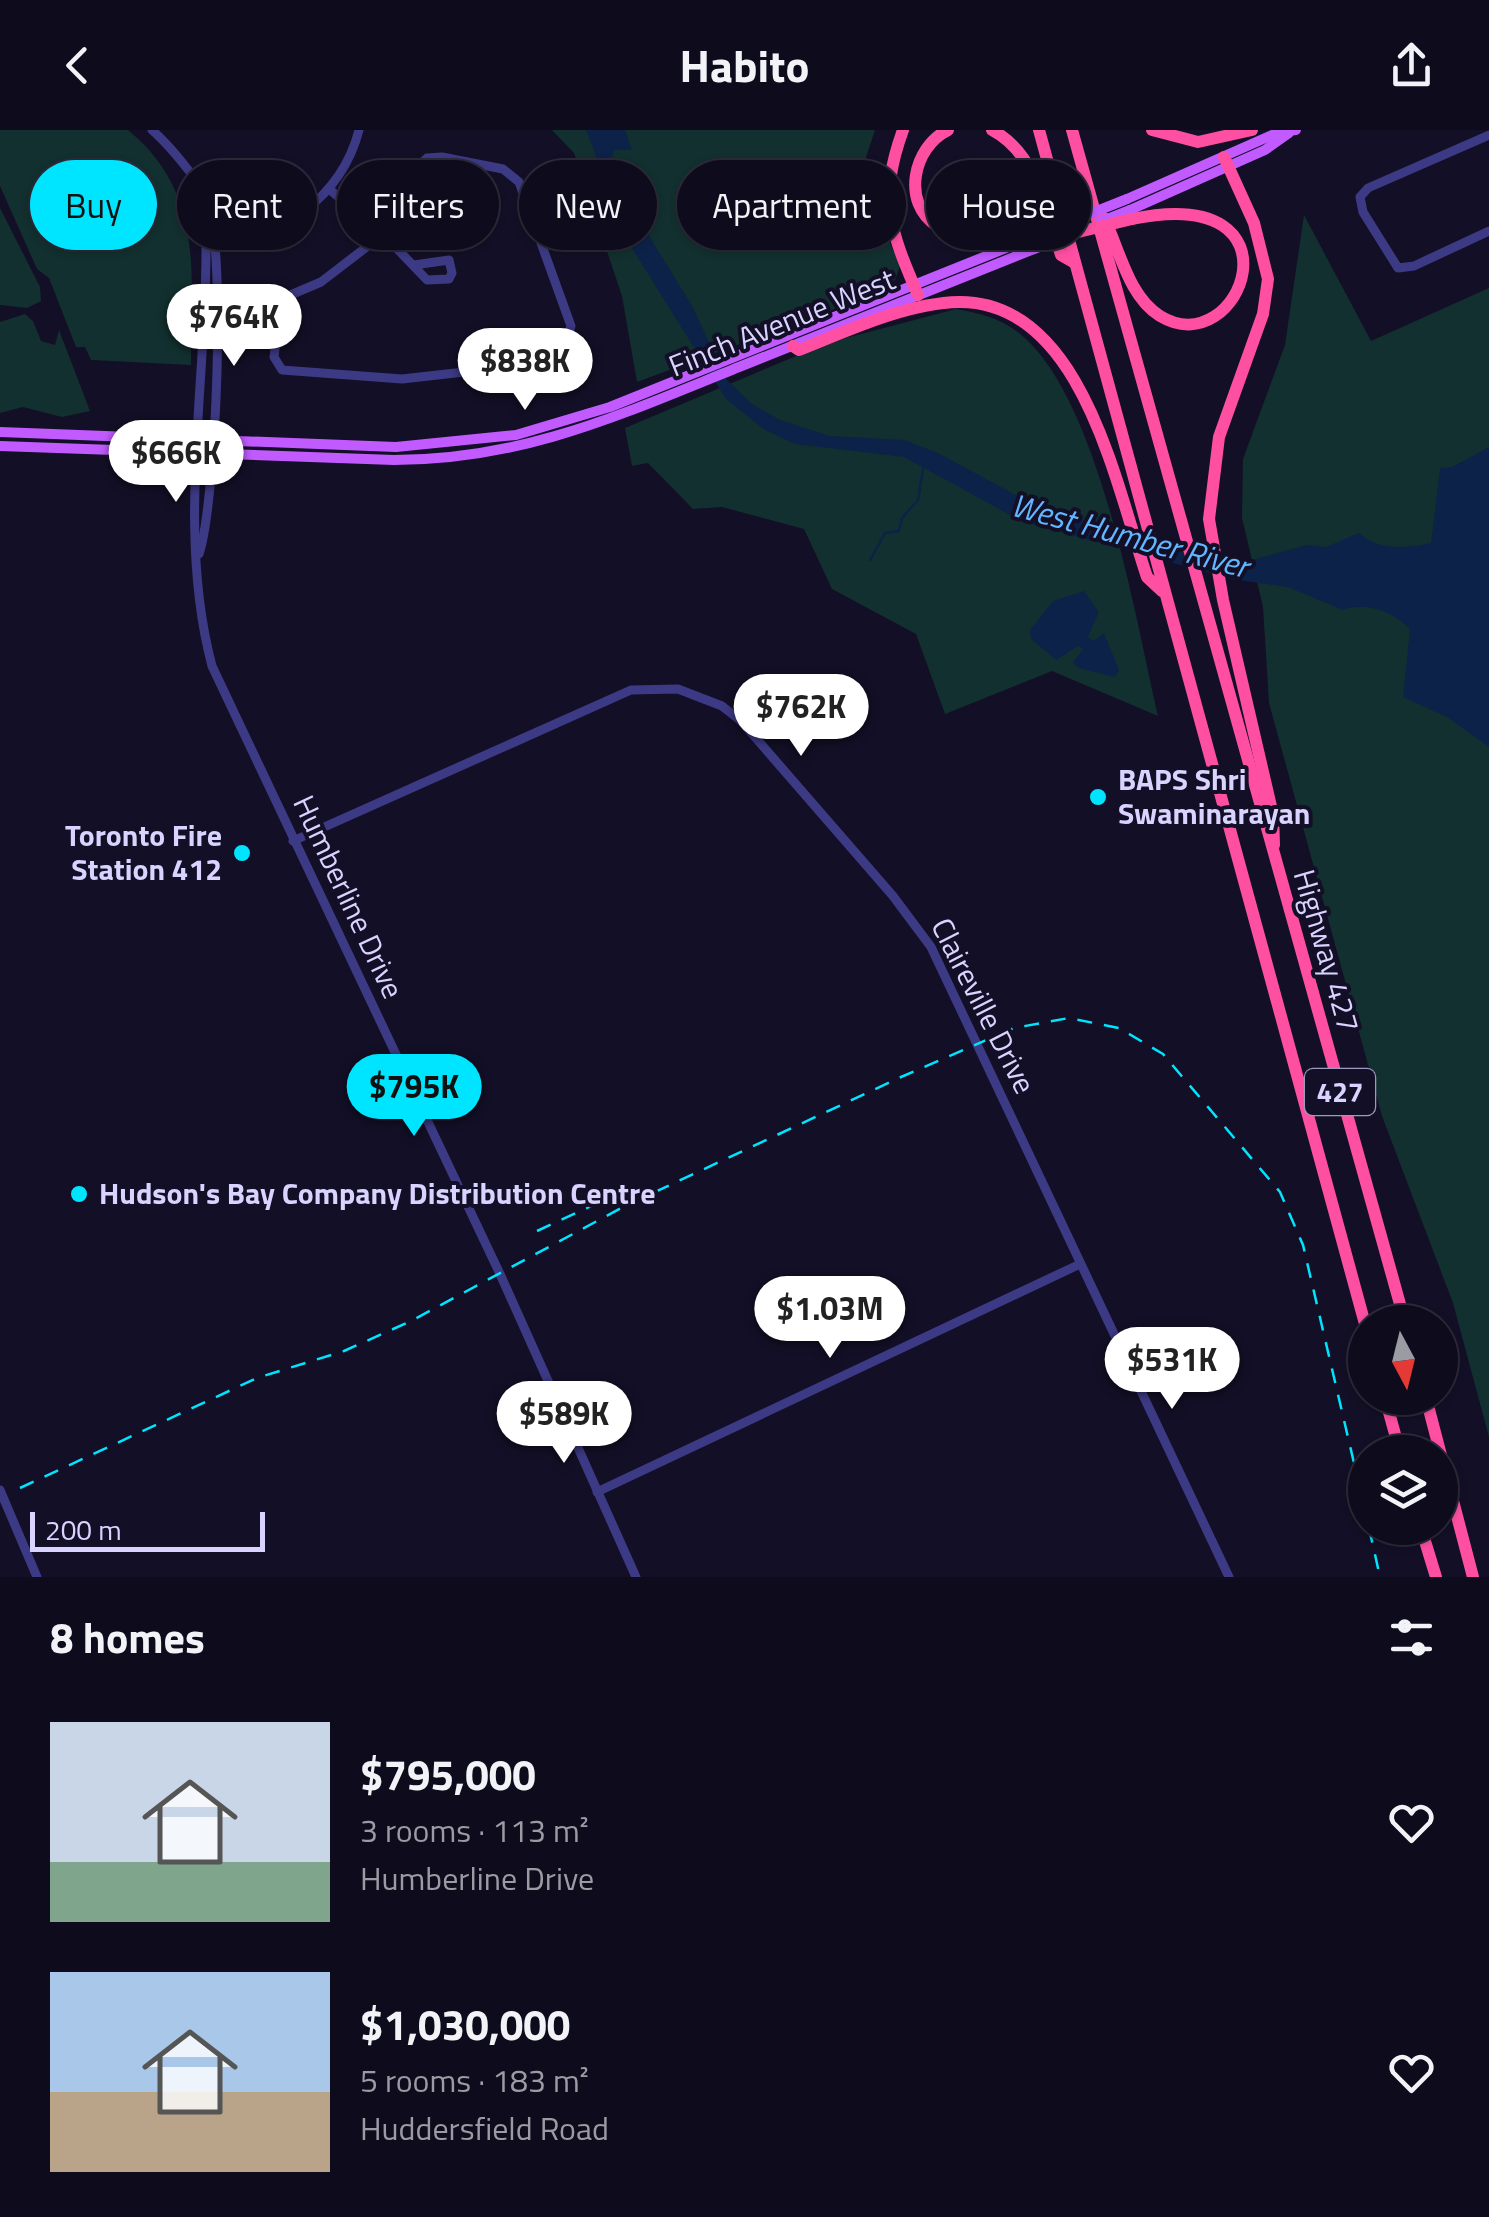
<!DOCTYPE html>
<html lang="en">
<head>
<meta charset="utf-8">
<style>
  :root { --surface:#0e0b1c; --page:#171425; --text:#f1f3f6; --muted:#9b9ba3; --line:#2e2b3b; --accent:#00e5ff }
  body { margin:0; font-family:"Titillium Web",sans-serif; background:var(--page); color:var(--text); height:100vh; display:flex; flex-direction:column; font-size:38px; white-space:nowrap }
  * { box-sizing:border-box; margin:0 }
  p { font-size:32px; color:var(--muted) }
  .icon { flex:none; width:55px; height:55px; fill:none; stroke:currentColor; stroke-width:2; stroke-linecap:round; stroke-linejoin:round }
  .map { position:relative; height:1447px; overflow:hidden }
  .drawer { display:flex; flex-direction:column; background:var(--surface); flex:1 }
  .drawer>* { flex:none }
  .guide { position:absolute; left:30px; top:30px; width:1430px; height:90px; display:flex; gap:20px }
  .needle { width:65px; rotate:173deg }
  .fabs { position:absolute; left:1348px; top:1175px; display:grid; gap:20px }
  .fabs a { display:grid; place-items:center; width:110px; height:110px; border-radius:50%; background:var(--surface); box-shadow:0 2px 8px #0004,0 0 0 2px var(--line); font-size:50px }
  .scale { position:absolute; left:30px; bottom:25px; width:235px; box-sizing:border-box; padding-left:10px; border:5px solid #d9d4ff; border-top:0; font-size:28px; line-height:35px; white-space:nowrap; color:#d9d4ff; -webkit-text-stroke:8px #130f26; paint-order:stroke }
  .price { position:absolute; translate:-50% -85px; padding:0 22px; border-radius:35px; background:#fff; color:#222; font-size:32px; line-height:65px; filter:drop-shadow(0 2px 5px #0008) }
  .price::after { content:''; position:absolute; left:50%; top:60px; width:30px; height:22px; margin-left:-15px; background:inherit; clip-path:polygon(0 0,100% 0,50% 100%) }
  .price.selected { background:var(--accent); color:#111 }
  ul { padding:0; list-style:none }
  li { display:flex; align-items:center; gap:30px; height:250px; padding:0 50px }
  li span { display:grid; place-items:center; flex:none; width:280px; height:200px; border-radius:0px; color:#555 }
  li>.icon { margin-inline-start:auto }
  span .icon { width:120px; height:120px; fill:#fffc; stroke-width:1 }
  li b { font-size:42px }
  h2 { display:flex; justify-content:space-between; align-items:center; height:120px; padding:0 50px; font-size:42px }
  .chip { padding:0 35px; border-radius:45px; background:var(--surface); box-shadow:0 2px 8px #0004,0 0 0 2px var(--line); font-size:35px; line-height:90px }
  .chip.selected { background:var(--accent); color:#111 }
  header { display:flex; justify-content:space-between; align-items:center; height:130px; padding:0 50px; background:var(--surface); font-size:45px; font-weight:700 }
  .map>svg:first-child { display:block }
  .green { fill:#12302f }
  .water { fill:#0c2248 }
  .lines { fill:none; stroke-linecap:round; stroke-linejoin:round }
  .stream { stroke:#0c2248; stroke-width:2.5 }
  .minor { stroke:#3d3a85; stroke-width:9 }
  .major { stroke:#c25bff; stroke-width:10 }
  .highway { stroke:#ff4fa3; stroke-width:12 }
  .rail { stroke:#00e5ff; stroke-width:2.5; stroke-dasharray:15 12; stroke-linecap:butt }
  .major-bridge { stroke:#c25bff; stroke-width:10 }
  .highway-bridge { stroke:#ff4fa3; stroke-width:12 }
  .poi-dot { fill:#00e5ff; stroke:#130f26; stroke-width:4 }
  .labels { text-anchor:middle; stroke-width:8; stroke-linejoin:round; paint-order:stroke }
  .shield { fill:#130f26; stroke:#9e99be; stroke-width:2.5 }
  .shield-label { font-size:28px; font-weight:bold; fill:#d9d4ff }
  .street-label { font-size:30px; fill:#d9d4ff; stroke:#130f26 }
  .poi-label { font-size:30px; font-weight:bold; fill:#d9d4ff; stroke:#130f26; text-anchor:start }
  .water-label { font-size:32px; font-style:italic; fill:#62b6ff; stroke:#130f26 }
</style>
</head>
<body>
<header><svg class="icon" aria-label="back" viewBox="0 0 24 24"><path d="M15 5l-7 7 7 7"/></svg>Habito<svg class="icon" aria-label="share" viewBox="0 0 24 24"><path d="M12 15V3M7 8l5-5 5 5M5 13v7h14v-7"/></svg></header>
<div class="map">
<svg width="1489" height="1447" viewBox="0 0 1489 1447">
  <rect width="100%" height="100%" fill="#130f26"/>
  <g class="green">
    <path d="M0 0H128C205 63 191 145 191 235L91 230 85 217H76L49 148 37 139 0 56Z"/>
    <path d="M552 0H875L861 43 879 55 882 95 900 136 895 150 832 180 637 252 622 166 574 23Z"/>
    <path d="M0 78 40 157 41 171 27 178 0 175Z"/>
    <path d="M1304 85 1371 211 1489 158V1307L1453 1173 1382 986 1269 573 1263 477 1242 388 1243 329 1285 215Z"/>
    <path d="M956 179C979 183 1000 188 1019 203 1099 266 1135 487 1158 586L1052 541 945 584 916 504 832 459 804 399 722 377 693 379 648 333 632 336 625 298 827 213Z"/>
    <path d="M25 184 33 191 41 211 55 215 59 200 90 281 62 287 23 277 0 283V192Z"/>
  </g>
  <g class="water">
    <path d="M586 0H625L632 20H615L611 28 618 55 692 176 727 250 752 274 780 290 830 306 904 310 938 323 1047 382 1159 408 1196 421 1248 431 1307 415 1326 417 1359 403C1378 421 1407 418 1431 413L1440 338 1452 337 1489 317V617L1447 587 1403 567 1410 499C1392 482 1368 471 1343 480L1288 457 1231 449 1021 391 904 327 795 314 765 300 726 269 632 118Z"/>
    <path d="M1084 461 1099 482 1088 507 1093 511 1104 503 1119 540 1115 547 1078 538 1073 532 1083 519 1078 516 1056 530 1031 509 1030 500 1053 471Z"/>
  </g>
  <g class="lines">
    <path class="stream" d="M870 430 885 403 899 401 902 388 918 370 924 333"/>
    <g class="minor">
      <path d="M152 0C169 15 195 46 205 65 228 106 216 375 199 424"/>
      <path d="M1489 5 1368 58 1360 67 1363 82 1398 138 1414 136 1489 101"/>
      <path d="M442 27 503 39 519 52 571 196 565 216 491 239 402 249 282 240 274 227 281 169 321 152 377 109 405 66 414 40 427 28Z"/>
      <path d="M195 55C196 75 206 94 206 115 207 254 176 400 212 536L500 1144 636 1447"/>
      <path d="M329 59 382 103 427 150 449 149 452 143 449 130 414 135"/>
      <path d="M211 117C278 112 342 67 359 0"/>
      <path d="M293 711 631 560 678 559 722 576 741 591 893 766 931 817 1229 1447"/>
      <path d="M0 1360 37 1447"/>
      <path d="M597 1362 1078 1135"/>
    </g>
    <g class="major">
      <path d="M1127 69 1279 2 1296 0"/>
      <path d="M1130 80 1265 20 1289 3"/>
      <path d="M0 302 396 317 516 305 610 277 1031 108"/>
      <path d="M0 316 394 330C526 330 624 283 744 235 840 196 937 158 1034 119"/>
    </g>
    <g class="highway">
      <path d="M903 0C878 69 890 100 918 165"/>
      <path d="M948 0C913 17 901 73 937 96 965 114 999 108 1028 99"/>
      <path d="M992 0C1036 23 1047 80 1061 125L1075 133"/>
      <path d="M1039 0 1365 1194"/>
      <path d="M1072 0 1405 1192"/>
      <path d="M1152 0 1198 12 1252 0"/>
      <path d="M1224 27 1254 93 1268 149 1263 184 1219 307 1209 389 1223 470 1273 685 1274 715"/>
      <path d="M1104 88C1120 120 1128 166 1160 186 1241 235 1309 52 1132 89"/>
      <path d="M793 216 799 220C847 201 906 173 959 172 1082 171 1116 356 1147 447L1162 461"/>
      <path d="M1385 1268 1400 1322"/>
      <path d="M1426 1268 1473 1447"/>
      <path d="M1421 1398 1436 1447"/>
    </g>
    <g class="rail">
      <path d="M537 1101 628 1059"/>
      <path d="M20 1358 257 1248 344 1221 411 1191 625 1076 901 947 1014 898 1069 888 1119 898 1163 924 1280 1062 1303 1115 1365 1380"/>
      <path d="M1369 1398 1380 1447"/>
    </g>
    <g class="major-bridge">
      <path d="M1077 89 1127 69"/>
      <path d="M1100 92 1130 80"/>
      <path d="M1031 108 1056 97"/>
      <path d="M1034 119 1075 103"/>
    </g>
    <g class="highway-bridge">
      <path d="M1028 99 1082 87"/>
      <path d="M1070 104 1132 89"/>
    </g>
  </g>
  <g class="poi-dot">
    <circle cx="1098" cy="667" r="10"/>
    <circle cx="242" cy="723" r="10"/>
    <circle cx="79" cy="1064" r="10"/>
  </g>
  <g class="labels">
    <rect class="shield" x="1305" y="939" width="70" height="46" rx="8"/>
    <g class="shield-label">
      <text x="1340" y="972">427</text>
    </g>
    <g class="street-label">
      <text transform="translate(782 193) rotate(-22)" y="10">Finch Avenue West</text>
      <text transform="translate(348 767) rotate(65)" y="10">Humberline Drive</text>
      <text transform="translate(1326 821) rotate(74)" y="10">Highway 427</text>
      <text transform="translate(983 876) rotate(63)" y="10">Claireville Drive</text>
    </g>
    <g class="poi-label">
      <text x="1118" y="660">BAPS Shri<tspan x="1118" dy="34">Swaminarayan</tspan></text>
      <text x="222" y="716" text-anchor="end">Toronto Fire<tspan x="222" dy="34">Station 412</tspan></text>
      <text x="99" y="1074">Hudson's Bay Company Distribution Centre</text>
    </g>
    <g class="water-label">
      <text transform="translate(1130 406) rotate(15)" y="11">West Humber River</text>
    </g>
  </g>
</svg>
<div class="fabs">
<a><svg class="needle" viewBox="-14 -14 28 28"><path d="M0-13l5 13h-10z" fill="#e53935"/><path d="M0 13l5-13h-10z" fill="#9b9ba3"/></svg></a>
<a><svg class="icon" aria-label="layers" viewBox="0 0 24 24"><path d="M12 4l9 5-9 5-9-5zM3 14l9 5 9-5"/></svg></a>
</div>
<div class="scale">200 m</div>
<b class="price" style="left:234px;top:239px">$764K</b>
<b class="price" style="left:525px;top:283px">$838K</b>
<b class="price" style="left:176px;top:375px">$666K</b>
<b class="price" style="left:801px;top:629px">$762K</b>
<b class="price selected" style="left:414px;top:1009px">$795K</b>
<b class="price" style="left:830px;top:1231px">$1.03M</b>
<b class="price" style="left:1172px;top:1282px">$531K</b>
<b class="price" style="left:564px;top:1336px">$589K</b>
<div class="guide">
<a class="chip selected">Buy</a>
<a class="chip">Rent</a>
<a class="chip">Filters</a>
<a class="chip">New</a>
<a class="chip">Apartment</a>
<a class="chip">House</a>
</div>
</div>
<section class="drawer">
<h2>8 homes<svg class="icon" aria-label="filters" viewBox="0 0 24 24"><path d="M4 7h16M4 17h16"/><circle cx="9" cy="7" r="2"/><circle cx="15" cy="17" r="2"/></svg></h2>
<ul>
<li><span style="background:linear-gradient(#c9d6e8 70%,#7fa58c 0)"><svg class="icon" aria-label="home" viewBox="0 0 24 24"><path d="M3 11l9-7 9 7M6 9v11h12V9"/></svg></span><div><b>$795,000</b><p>3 rooms · 113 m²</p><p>Humberline Drive</p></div><svg class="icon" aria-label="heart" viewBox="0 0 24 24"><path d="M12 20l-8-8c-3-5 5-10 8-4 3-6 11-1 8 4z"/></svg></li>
<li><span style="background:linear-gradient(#a9c7e8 60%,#b9a48a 0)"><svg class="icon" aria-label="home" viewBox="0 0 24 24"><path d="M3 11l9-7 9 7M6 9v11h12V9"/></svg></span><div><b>$1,030,000</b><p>5 rooms · 183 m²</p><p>Huddersfield Road</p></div><svg class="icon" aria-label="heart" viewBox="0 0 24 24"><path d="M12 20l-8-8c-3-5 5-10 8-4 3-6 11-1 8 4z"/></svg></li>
</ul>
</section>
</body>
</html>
